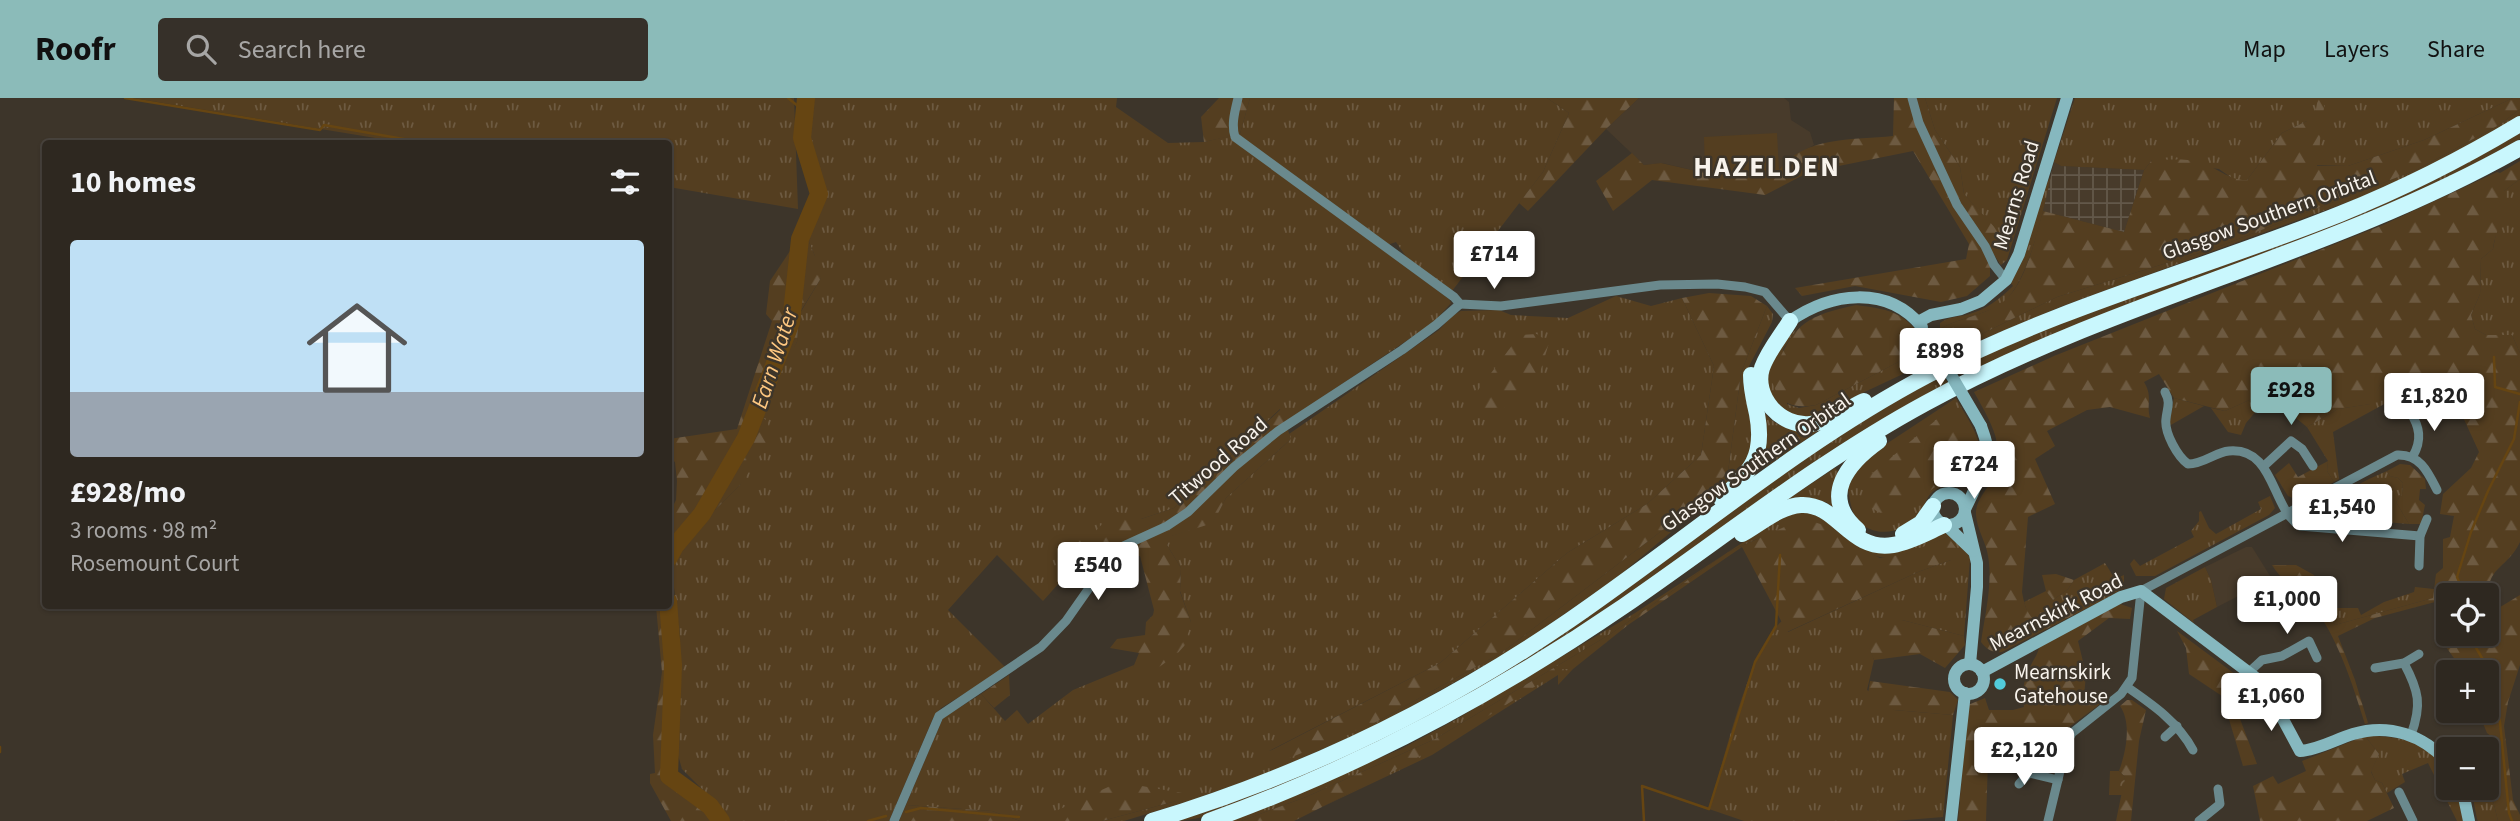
<!DOCTYPE html>
<html lang="en">
<head>
<meta charset="utf-8">
<style>
  :root { --surface:#2e2820; --page:#363029; --text:#f1f3f6; --muted:#a7a6a5; --line:#49443e; --accent:#8bbbb9 }
  body { margin:0; font-family:"Source Sans 3",sans-serif; background:var(--page); color:var(--text); height:100vh; display:flex; flex-direction:column; font-size:26px; white-space:nowrap }
  * { box-sizing:border-box; margin:0 }
  p { font-size:23px; color:var(--muted) }
  .icon { flex:none; width:38px; height:38px; fill:none; stroke:currentColor; stroke-width:2; stroke-linecap:round; stroke-linejoin:round }
  .map { position:relative; flex:1; overflow:hidden }
  .details { position:absolute; left:42px; top:42px; width:630px; height:469px; display:flex; flex-direction:column; background:var(--surface); border-radius:7px; box-shadow:0 2px 5px #0004,0 0 0 2px var(--line) }
  .details>* { flex:none }
  .buttons { position:absolute; left:2436px; top:485px; display:grid; gap:14px }
  .buttons a { display:grid; place-items:center; width:63px; height:63px; border-radius:7px; background:var(--surface); box-shadow:0 2px 5px #0004,0 0 0 2px var(--line); font-size:35px }
  .price { position:absolute; translate:-50% -60px; padding:0 16px; border-radius:7px; background:#fff; color:#222; font-size:23px; line-height:46px; filter:drop-shadow(0 2px 4px #0008) }
  .price::after { content:''; position:absolute; left:50%; top:42px; width:21px; height:16px; margin-left:-10px; background:inherit; clip-path:polygon(0 0,100% 0,50% 100%) }
  .price.current { background:var(--accent); color:#111 }
  ul { padding:0; list-style:none }
  li { display:grid; align-content:center; gap:14px; height:371px; padding:0 28px }
  li+li { border-top:2px solid var(--line) }
  li span { display:grid; place-items:center; height:217px; border-radius:7px; color:#555 }
  li>.icon { margin-inline-start:auto }
  span .icon { width:126px; height:126px; fill:#fffc; stroke-width:1 }
  li b { font-size:30px }
  h2 { display:flex; justify-content:space-between; align-items:center; height:84px; padding:0 28px; font-size:30px }
  header { display:flex; align-items:center; gap:42px; box-sizing:border-box; height:98px; padding:0 35px; background:var(--accent); color:#111 }
  header strong { font-size:33px }
  nav { display:flex; gap:38px; margin-inline-start:auto; font-size:24px }
  .search { width:490px; height:63px; background:var(--page); display:flex; align-items:center; gap:18px; box-sizing:border-box; padding:0 24px; border-radius:7px; color:var(--muted); font-size:26px }
  .map>svg:first-child { display:block }
  .built { fill:#483b2b }
  .industrial { fill:url(#industrial-grid) }
  .grass { fill:url(#grass-tufts) }
  .forest { fill:url(#forest-firs); fill-rule:evenodd }
  .park { fill:url(#park-crowns) }
  .pitch { fill:#543e20 }
  .lines { fill:none; stroke-linecap:round; stroke-linejoin:round }
  .stream { stroke:#664512; stroke-width:2.5 }
  .river { stroke:#664512; stroke-width:18 }
  .street { stroke:#6a898d; stroke-width:9 }
  .secondary { stroke:#86b8bf; stroke-width:12 }
  .highway { stroke:#c9f7fd; stroke-width:16 }
  .secondary-bridge { stroke:#86b8bf; stroke-width:12 }
  .poi-dot { fill:#52cbda; stroke:#3d352a; stroke-width:2.5 }
  .labels { text-anchor:middle; stroke-width:5; stroke-linejoin:round; paint-order:stroke }
  .street-label { font-size:21px; fill:#f8f3ec; stroke:#3d352a }
  .poi-label { font-size:21px; fill:#f8f3ec; stroke:#3d352a; text-anchor:start }
  .water-label { font-size:23px; font-style:italic; fill:#fec780; stroke:#3d352a }
  .district-label { font-size:28px; font-weight:bold; letter-spacing:2px; fill:#f8f3ec; stroke:#3d352a }
</style>
</head>
<body>
<header>
<strong>Roofr</strong>
<div class="search"><svg class="icon" aria-label="search" viewBox="0 0 24 24"><circle cx="10" cy="10" r="6"/><path d="M15 15l6 6"/></svg>Search here</div>
<nav><a>Map</a><a>Layers</a><a>Share</a></nav>
</header>
<div class="map">
<svg width="2520" height="723" viewBox="0 0 2520 723">
  <defs>
    <pattern id="industrial-grid" width="8" height="8" patternUnits="userSpaceOnUse" patternTransform="scale(1.75)"><rect width="8" height="8" fill="#483b2b"/><path d="M0 4h8M4 0v8" fill="none" stroke="#63584a"/></pattern>
    <pattern id="grass-tufts" width="24" height="20" patternUnits="userSpaceOnUse" patternTransform="scale(1.75)"><rect width="24" height="20" fill="#543e20"/><path d="M3 7l-1-3M5 7V3M7 7l1-3M15 17l-1-3M17 17v-4M19 17l1-3" fill="none" stroke="#6d5a41"/></pattern>
    <pattern id="forest-firs" width="22" height="20" patternUnits="userSpaceOnUse" patternTransform="scale(1.75)"><rect width="22" height="20" fill="#543e20"/><path d="M5 1l3.5 6h-7zM16 11l3.5 6h-7z" fill="#6d5a41"/></pattern>
    <pattern id="park-crowns" width="20" height="18" patternUnits="userSpaceOnUse" patternTransform="scale(1.75)"><rect width="20" height="18" fill="#543e20"/><path d="M2 6a3 3 0 1 1 6 0M12 15a3 3 0 1 1 6 0" fill="none" stroke="#6d5a41"/></pattern>
  </defs>
  <rect width="100%" height="100%" fill="#3d352a"/>
  <g class="built">
    <path d="M1639 0H1784L1789 4 1791 22 1810 34 1814 47 1787 62 1779 72 1705 75 1662 65 1644 67 1606 31Z"/>
    <path d="M2246 449H2252L2272 481 2217 509 2211 482 2205 469Z"/>
  </g>
  <path class="industrial" d="M2054 64 2061 68 2144 72 2124 134 2043 113Z"/>
  <g class="grass">
    <path d="M133 0H794L798 111 669 89 668 46 406 45Z"/>
    <path d="M811 0H1117L1116 9 1168 45 1204 44 1229 38 1449 201 1451 205 1433 225 1285 324 1280 311 1174 410 1141 421 1063 469 1068 475 1043 503 997 457 948 512 1006 570 941 610 933 620 889 723H724L712 701 682 671 676 650 680 539 671 465 676 451 740 387 768 325 760 317 770 287 797 244 799 217 821 180 815 158 806 137 822 98 808 49 806 28Z"/>
    <path d="M1250 0H1547L1569 15 1543 74 1452 193 1407 160 1396 144 1387 147 1236 37 1240 36Z"/>
    <path d="M1925 0H2057L2007 162 2001 167 1990 151 1997 133 1964 96 1960 69 1935 32Z"/>
    <path d="M2075 0H2513L2424 42 2348 68 2307 67V23L2282 35 2247 82 2236 83 2219 71 2152 62 2144 72 2061 68 2054 64Z"/>
    <path d="M2520 11V19L2424 72 2367 97 2065 207 1952 254 1951 251 2057 199 2215 150 2416 72 2499 27Z"/>
    <path d="M2520 34V41C2432 92 2338 129 2243 167 2151 204 2058 240 1965 277L1960 268 2015 243 2436 81Z"/>
    <path d="M2051 78C2044 110 2028 189 2000 207 1981 218 1958 220 1940 231V225C1948 219 1957 219 1966 217 1986 212 2000 201 2013 188L2011 185 2025 157 2040 98Z"/>
    <path d="M2520 81V255L2512 237H2486L2475 231 2471 217 2480 196 2481 161 2493 151 2504 93Z"/>
    <path d="M1616 198 1651 208 1682 200 1714 268 1701 357 1647 406 1567 455 1440 565 1269 653 1376 624 1501 555 1697 406 1728 374 1741 275 1767 208 1773 216 1772 224 1747 272 1755 340 1744 373 1615 481 1512 552 1380 626 1268 675 1192 702 1124 723H1102L1176 703 1034 723H1020L992 713 906 707 943 620 981 596 1005 623 1017 612 1028 626 1073 592 1134 567 1133 571 1191 524 1180 493 1181 470 1167 447 1171 438 1213 424 1226 400 1290 342 1289 336 1439 232 1452 218 1461 213 1499 212 1511 217 1568 220Z"/>
    <path d="M1799 228 1783 251 1787 306 1799 310 1816 307 1927 249 1935 261 1809 320H1793L1770 301 1766 272 1776 252Z"/>
    <path d="M1942 276 1948 285C1827 349 1720 434 1608 511 1533 563 1453 612 1371 651 1347 662 1322 671 1298 681 1261 696 1213 723 1173 723L1365 648 1745 402 1833 341Z"/>
    <path d="M2432 280 2333 334 2339 381 2334 384 2327 373 2328 363 2307 329 2338 311 2370 306 2381 285Z"/>
    <path d="M2265 295 2269 298 2246 325 2241 337 2228 334 2211 310 2225 313Z"/>
    <path d="M1956 300C1966 319 1985 342 1979 365 1974 385 1949 383 1935 392 1925 398 1925 410 1918 419 1903 436 1871 441 1856 420 1851 412 1849 399 1848 389L1862 362Z"/>
    <path d="M2174 300 2204 308 2169 328Z"/>
    <path d="M1763 313C1779 334 1801 334 1824 329L1766 369 1761 367C1769 348 1767 333 1763 313Z"/>
    <path d="M1835 370 1838 373 1831 399 1839 414 1826 404 1785 403Z"/>
    <path d="M2387 373 2390 378 2398 380 2403 385 2402 396 2396 404 2409 426 2385 424 2387 401 2361 400 2358 421 2339 420 2338 414 2332 412 2369 381Z"/>
    <path d="M2270 398 2275 410 2269 417 2155 478H2136L2130 466 2134 461 2140 468 2194 439 2191 433 2199 423V414L2201 413 2209 430 2216 436 2261 411 2258 404Z"/>
    <path d="M1799 413 1813 414 1859 447 1944 433 1965 451 1970 460 1964 538 1902 522 1866 540 1874 562 1867 592 1894 612 1953 617 1943 719 1894 723H1744L1709 711C1723 666 1749 551 1782 523L1788 534 1918 474 1951 462 1948 439C1931 446 1898 463 1880 459 1863 456 1846 440 1833 430L1757 441 1728 454 1612 535 1435 641 1306 699 1241 723H1227L1401 651 1455 622 1635 515 1774 424Z"/>
    <path d="M2105 465 2115 481 2124 477V490L2101 503 2089 495 2034 523 2028 516 2024 504 2046 493 2053 502 2068 491 2074 482Z"/>
    <path d="M2205 469 2211 482 2217 509 2193 522 2194 525 2164 501 2166 490Z"/>
    <path d="M2415 489 2434 491 2433 500 2335 527 2331 519 2334 514 2332 510H2358L2361 517 2384 504 2414 494Z"/>
    <path d="M1563 570 1573 571 1558 587V577L1432 657 1324 708C1406 667 1485 620 1563 570Z"/>
    <path d="M2365 638C2402 638 2428 643 2448 676V690H2456L2461 704 2463 723H2457L2428 665 2402 676 2405 684 2387 695 2382 685 2375 682 2371 673 2379 656Z"/>
    <path d="M2487 678 2498 723H2478L2477 721 2471 690H2487Z"/>
  </g>
  <g class="forest">
    <path d="M1219 0H1250L1240 36 1204 44 1201 19Z"/>
    <path d="M1547 0H1639L1606 31 1528 113 1519 105 1543 74 1569 15Z"/>
    <path d="M1894 0H1925L1935 32 1960 69 1964 96 1998 133 1990 151V178L1967 198 1941 204 1855 188 1802 198 1795 190 1966 161 1969 146 1913 53 1809 74 1765 97 1652 82 1613 113 1596 83 1632 55 1644 67 1661 65 1705 75 1779 72C1804 38 1855 42 1893 38Z"/>
    <path d="M2318 0H2325L2317 68H2348L2424 42 2513 0H2520V11L2499 27 2416 72 2215 150 2057 199 1951 251 1940 231C1958 220 1982 218 2000 206 2025 191 2035 140 2043 113L2124 134 2144 72 2152 62C2167 62 2184 60 2199 64 2216 69 2230 83 2247 82L2282 35 2307 23V62Z"/>
    <path d="M2520 63V81L2504 93C2510 111 2495 131 2493 151L2481 161 2480 196 2471 217 2475 231 2486 237H2512L2520 255V444C2505 475 2480 468 2492 514L2520 497V567L2508 604 2504 628 2513 702 2520 717V723H2498L2487 678V674L2496 665 2492 639 2487 635 2478 613 2487 612V574H2464L2446 549 2435 504 2375 520 2338 538 2355 582 2368 625 2365 626C2353 588 2337 536 2311 506 2299 492 2281 483 2272 467H2296L2314 477 2325 503 2334 514 2331 519 2335 527 2433 500 2436 476 2443 470V441L2450 439 2454 418 2440 416 2443 396 2471 370 2479 354 2445 280 2381 285 2371 306 2338 311 2307 329 2265 295 2225 313 2174 300 2159 276 2144 284C2153 299 2146 305 2150 320L2110 309 2087 312 2047 333 2055 348 2035 361 2055 406 2028 419 2022 494C2024 505 2026 514 2034 522L2089 495 2101 503 2002 554C1993 555 1987 552 1981 544 1985 516 1994 481 1987 453 1984 441 1977 430 1976 417 1975 404 1985 394 1991 384 2010 353 1989 321 1974 294L2054 258 2383 127 2497 74 2500 75ZM2448 497H2487V536H2448Z"/>
    <path d="M806 137 815 158 820 161 821 180 799 216 797 244 773 289 770 288 760 317 768 324 769 344 740 387 676 451 673 446 669 455V416L676 402 677 383 675 364 669 360V341L737 331 772 223 766 216 770 183 792 150Z"/>
    <path d="M1709 195 1751 198 1767 208 1741 275 1728 374 1697 406 1501 555 1376 624 1280 664 1268 654 1440 565 1567 455 1647 406 1701 357 1714 268 1682 200Z"/>
    <path d="M1856 207C1894 212 1907 215 1927 249L1816 307C1791 311 1780 306 1771 281 1792 229 1800 219 1856 207Z"/>
    <path d="M1537 236 1549 245 1541 271 1525 303 1480 318 1466 308 1520 237Z"/>
    <path d="M1281 311 1291 341 1226 400 1213 425 1172 438 1167 447 1181 470 1180 494 1191 524 1185 547 1177 556 1151 575 1132 572 1139 555 1110 550 1117 541 1145 537 1146 524 1153 517 1154 512 1140 458 1126 460 1121 450 1089 491 1077 485 1063 469 1114 413 1141 421 1174 410Z"/>
    <path d="M1956 316 1975 349 1968 366 1891 420C1871 411 1863 408 1863 383L1942 317Z"/>
    <path d="M2328 363 2327 373 2334 384 2300 403 2288 398 2275 377 2289 365 2298 379Z"/>
    <path d="M2400 366 2410 367 2425 381 2426 391H2420L2419 402 2425 407 2421 426H2409L2396 404 2402 396 2403 385 2398 380 2390 378 2387 373Z"/>
    <path d="M2369 381C2358 395 2334 401 2328 420L2307 418 2305 422 2304 416 2311 411Z"/>
    <path d="M1814 424 1833 430 1861 451 1880 460 1905 456 1948 439 1956 450V456L1951 462 1918 474 1787 534 1742 449 1628 527 1573 571H1563L1461 635 1390 675 1294 723H1241L1306 699 1435 641 1612 535 1728 454 1789 427Z"/>
    <path d="M2056 476 2074 482 2068 491 2053 502 2046 493 2042 477Z"/>
    <path d="M2120 506 2132 510 2130 521 2109 520 2078 543 2086 576 2084 599 2107 601 2057 638V630L1989 633 1986 723H1958L1968 607 1985 600 1989 612H2013L2024 609C2021 594 2024 580 2032 565 2035 559 2038 556 2039 549Z"/>
    <path d="M656 508H666L670 567 669 606 664 628 668 681 711 715 716 723H671L650 685V676L655 675 653 637 662 574Z"/>
    <path d="M1902 522 1964 538 1965 547 1945 570 1920 556 1874 562 1865 540 1879 525Z"/>
    <path d="M2177 533 2251 588 2231 597 2257 666 2243 668 2222 598 2189 576 2186 550Z"/>
    <path d="M1009 577 1010 597 994 610 981 596Z"/>
    <path d="M1870 583 1950 594 1958 602 1953 617 1894 612 1867 603Z"/>
    <path d="M2127 602H2132L2146 612 2139 643 2131 723H2116L2125 679 2119 673C2126 654 2132 625 2120 608Z"/>
    <path d="M2365 638 2379 656 2371 674 2375 682 2382 685 2394 710 2367 723H2260L2253 688 2273 678 2278 686 2306 673 2302 663Z"/>
    <path d="M1119 684 1182 695 1176 703 1102 723H1034Z"/>
    <path d="M906 707 992 713 1020 723H899Z"/>
  </g>
  <path class="park" d="M2110 673H2119L2125 679 2123 697H2109Z"/>
  <path class="pitch" d="M1777 35 1779 72 1705 75 1704 39Z"/>
  <g class="lines">
    <g class="stream">
      <path d="M125 0 320 32 324 27 432 46"/>
      <path d="M788 0 804 13"/>
      <path d="M2494 259 2495 289 2520 296"/>
      <path d="M2460 497 2461 488 2457 479 2471 434 2488 393 2514 341 2520 304"/>
      <path d="M2468 536 2496 584 2509 715 2512 723"/>
      <path d="M0 649V654"/>
      <path d="M906 714 921 710 1019 719"/>
      <path d="M868 723 886 718"/>
      <path d="M1644 723 1642 688 1709 711 1755 564 1776 528 1780 457"/>
    </g>
    <g class="river">
      <path d="M668 461 675 448 702 416 746 340 791 224 800 141 819 96 802 40 806 0"/>
      <path d="M668 503 673 567 669 678 710 708 721 723"/>
    </g>
    <g class="street">
      <path d="M1238 0C1235 13 1231 26 1235 39L1454 199 1460 206 1501 208 1660 187 1717 186 1745 189 1765 194 1790 223"/>
      <path d="M1912 0 1919 25 1957 107 1985 148 1994 167 2006 182"/>
      <path d="M2165 294C2171 305 2167 310 2166 321 2164 335 2178 359 2188 366 2204 366 2215 354 2229 353 2275 349 2271 410 2300 428L2420 438"/>
      <path d="M2413 358C2422 342 2420 329 2410 314L2437 299"/>
      <path d="M2264 368 2291 343 2302 351 2313 368"/>
      <path d="M2370 433 2372 407"/>
      <path d="M2419 468 2420 438 2427 421"/>
      <path d="M2404 565C2419 593 2422 607 2411 637"/>
      <path d="M2375 570 2404 565 2419 556"/>
      <path d="M2248 575 2262 562 2282 558 2309 543 2317 560"/>
      <path d="M2127 589C2153 607 2178 624 2193 652"/>
      <path d="M2165 639 2177 628"/>
      <path d="M2019 656 2028 669 2029 675 2058 682"/>
      <path d="M2019 686 2029 675"/>
      <path d="M2399 694 2413 723"/>
      <path d="M894 723 939 618 1041 549 1066 523 1113 456 1121 449 1167 428 1188 414 1234 369 1278 333 1402 252 1436 227 1460 206"/>
      <path d="M2048 723 2067 644 2072 635 2121 596 2132 580 2141 493 2397 357C2420 356 2428 374 2437 392"/>
      <path d="M2199 723 2220 706 2218 691"/>
    </g>
    <g class="secondary">
      <path d="M1790 223C1830 195 1887 186 1922 229"/>
      <path d="M1918 224 1931 217 1961 211 1981 203 2006 182 2019 156 2067 0"/>
      <circle cx="1949" cy="411" r="16"/>
      <path d="M1965 411C1972 398 1987 365 1987 351 1987 343 1983 335 1981 328"/>
      <path d="M1965 415 1977 465V489L1970 566"/>
      <path d="M1947 428 1973 453"/>
      <circle cx="1969" cy="581" r="15"/>
      <path d="M1982 574 2121 499 2141 493 2264 586 2300 653C2318 652 2336 641 2353 636 2389 625 2424 637 2448 665"/>
      <path d="M2462 690 2469 723"/>
      <path d="M1951 723 1965 595"/>
    </g>
    <g class="highway">
      <path d="M1790 223C1781 238 1768 253 1762 270 1753 299 1781 329 1810 326 1829 324 1847 311 1864 303"/>
      <path d="M1721 401C1751 374 1765 358 1757 316 1754 302 1751 291 1751 277"/>
      <path d="M1858 432C1819 399 1848 365 1879 343"/>
      <path d="M1742 436C1760 426 1780 408 1801 407 1838 405 1849 454 1893 447 1911 444 1928 434 1944 427"/>
      <path d="M1903 436 1921 425 1933 408"/>
      <path d="M1152 723C1300 678 1442 610 1570 522 1689 440 1799 345 1928 277 2060 208 2203 171 2340 116 2402 91 2462 61 2520 26"/>
      <path d="M1209 723C1357 670 1494 597 1624 508 1724 439 1819 363 1926 305 2116 201 2331 157 2520 50"/>
    </g>
    <path class="secondary-bridge" d="M1927 236 1981 328"/>
  </g>
  <circle class="poi-dot" cx="2000" cy="586" r="7"/>
  <g class="labels">
    <g class="street-label">
      <text transform="translate(2016 97) rotate(-73)" y="7">Mearns Road</text>
      <text transform="translate(2269 117) rotate(-20)" y="7">Glasgow Southern Orbital</text>
      <text transform="translate(1218 363) rotate(-41)" y="7">Titwood Road</text>
      <text transform="translate(1756 364) rotate(-35)" y="7">Glasgow Southern Orbital</text>
      <text transform="translate(2056 514) rotate(-27)" y="7">Mearnskirk Road</text>
    </g>
    <g class="poi-label">
      <text x="2014" y="581">Mearnskirk<tspan x="2014" dy="24">Gatehouse</tspan></text>
    </g>
    <g class="water-label">
      <text transform="translate(774 260) rotate(-72)" y="8">Earn Water</text>
    </g>
    <g class="district-label">
      <text x="1767" y="78">HAZELDEN</text>
    </g>
  </g>
</svg>
<div class="buttons">
<a><svg class="icon" aria-label="locate" viewBox="0 0 24 24"><circle cx="12" cy="12" r="6"/><path d="M12 2v4M12 18v4M2 12h4M18 12h4"/></svg></a>
<a>+</a>
<a>−</a>
</div>
<b class="price" style="left:1494px;top:193px">£714</b>
<b class="price" style="left:1940px;top:290px">£898</b>
<b class="price current" style="left:2291px;top:329px">£928</b>
<b class="price" style="left:2434px;top:335px">£1,820</b>
<b class="price" style="left:1974px;top:403px">£724</b>
<b class="price" style="left:2342px;top:446px">£1,540</b>
<b class="price" style="left:1098px;top:504px">£540</b>
<b class="price" style="left:2287px;top:538px">£1,000</b>
<b class="price" style="left:2271px;top:635px">£1,060</b>
<b class="price" style="left:2024px;top:689px">£2,120</b>
<section class="details">
<h2>10 homes<svg class="icon" aria-label="filters" viewBox="0 0 24 24"><path d="M4 7h16M4 17h16"/><circle cx="9" cy="7" r="2"/><circle cx="15" cy="17" r="2"/></svg></h2>
<ul>
<li><span style="background:linear-gradient(#bfe0f5 70%,#9aa5b1 0)"><svg class="icon" aria-label="home" viewBox="0 0 24 24"><path d="M3 11l9-7 9 7M6 9v11h12V9"/></svg></span><div><b>£928/mo</b><p>3 rooms · 98 m²</p><p>Rosemount Court</p></div></li>
</ul>
</section>
</div>
</body>
</html>
